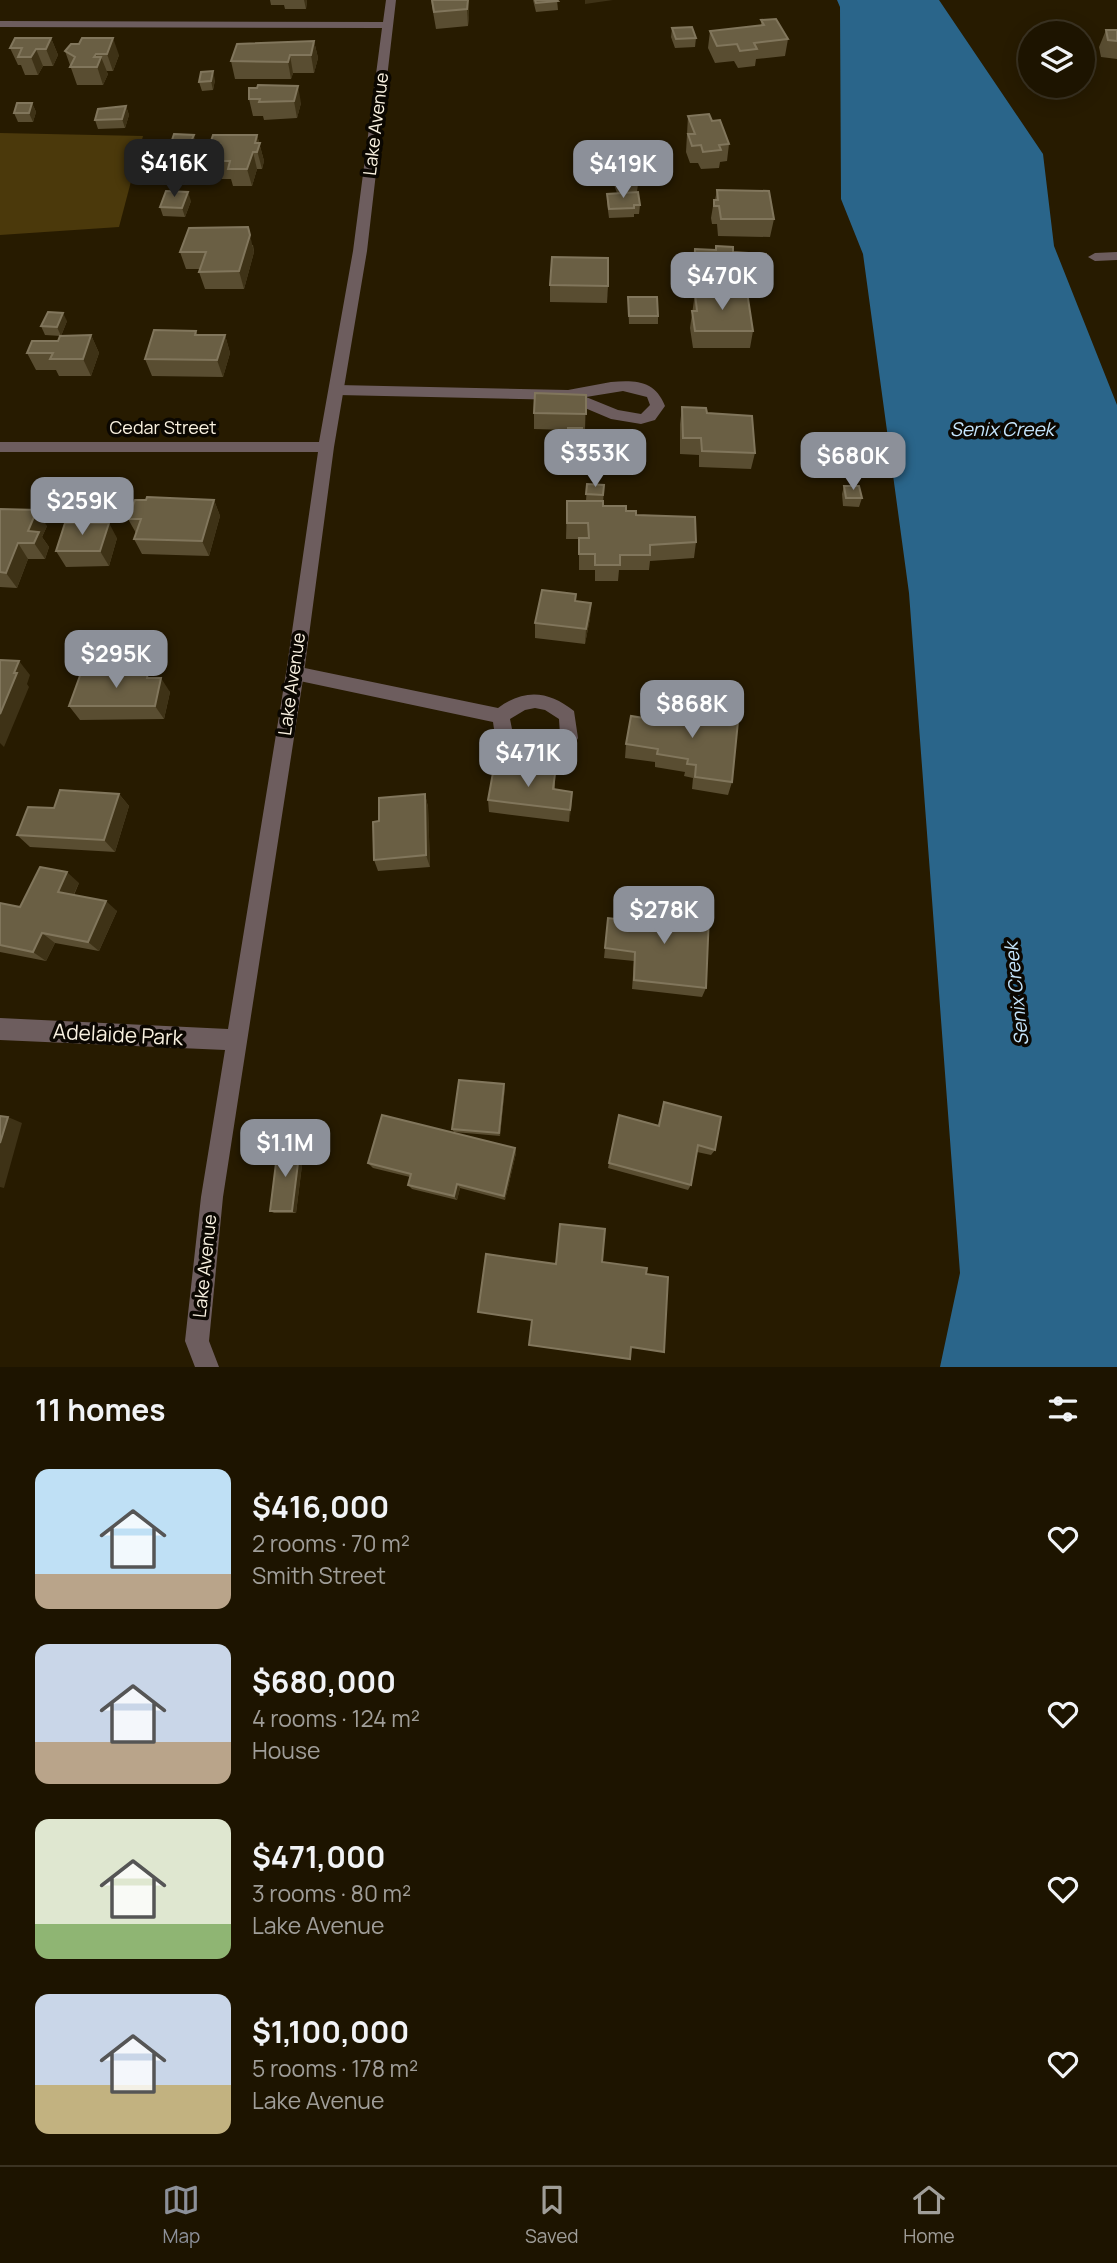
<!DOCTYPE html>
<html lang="en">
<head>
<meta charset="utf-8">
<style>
  :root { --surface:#1d1400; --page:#251d0a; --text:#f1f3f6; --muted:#a09e99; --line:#3b3322; --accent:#8c9099 }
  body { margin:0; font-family:Manrope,sans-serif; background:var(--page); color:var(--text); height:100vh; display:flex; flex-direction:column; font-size:26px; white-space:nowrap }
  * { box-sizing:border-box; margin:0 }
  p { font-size:23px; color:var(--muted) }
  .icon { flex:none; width:38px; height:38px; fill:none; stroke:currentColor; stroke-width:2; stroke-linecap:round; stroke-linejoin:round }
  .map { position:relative; height:1367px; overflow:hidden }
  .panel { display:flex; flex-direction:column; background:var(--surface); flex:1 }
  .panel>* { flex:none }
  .fabs { position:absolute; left:1018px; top:21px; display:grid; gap:14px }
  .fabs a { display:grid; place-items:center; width:77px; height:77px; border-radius:50%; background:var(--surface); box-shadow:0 4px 18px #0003,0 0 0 2px var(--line); font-size:35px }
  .price { position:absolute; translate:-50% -60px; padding:0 16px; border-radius:14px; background:var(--accent); color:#fff; font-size:23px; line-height:46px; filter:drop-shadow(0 2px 4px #0008) }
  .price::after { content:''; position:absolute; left:50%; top:42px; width:21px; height:16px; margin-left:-10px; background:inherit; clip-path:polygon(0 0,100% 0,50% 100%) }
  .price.active { background:#222; color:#fff }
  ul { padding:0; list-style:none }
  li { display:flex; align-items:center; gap:21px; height:175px; padding:0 35px }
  li span { display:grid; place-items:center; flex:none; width:196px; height:140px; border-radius:14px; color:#555 }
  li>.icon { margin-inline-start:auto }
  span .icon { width:84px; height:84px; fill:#fffc; stroke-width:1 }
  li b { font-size:30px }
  h2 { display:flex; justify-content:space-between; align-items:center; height:84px; padding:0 35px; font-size:30px }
  .tabs { display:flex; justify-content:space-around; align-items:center; height:98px; border-top:2px solid var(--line); background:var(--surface); font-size:19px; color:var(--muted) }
  .tabs a { display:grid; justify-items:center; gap:4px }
  .tabs .active { color:var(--accent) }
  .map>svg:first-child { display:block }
  .green { fill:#4b390b }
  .water { fill:#2a658a }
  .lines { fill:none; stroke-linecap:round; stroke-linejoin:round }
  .service { fill:#6d5d5e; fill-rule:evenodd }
  .minor { fill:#6d5d5e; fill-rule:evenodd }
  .wall { fill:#594d31 }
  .shaded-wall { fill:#3e3216 }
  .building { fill:#6a5f44; stroke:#81765c; stroke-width:2 }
  .labels { text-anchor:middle; stroke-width:7; stroke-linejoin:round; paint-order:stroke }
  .street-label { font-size:18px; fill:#f9f1e0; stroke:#0b0701 }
  .water-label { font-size:19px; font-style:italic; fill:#c5e5fc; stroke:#0b0701 }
  .near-street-label { font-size:21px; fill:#f9f1e0; stroke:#0b0701 }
</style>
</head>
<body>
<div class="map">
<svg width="1117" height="1367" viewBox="0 0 1117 1367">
  <rect width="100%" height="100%" fill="#271b00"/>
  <path class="green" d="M0 133 143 136 119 227 0 235Z"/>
  <path class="water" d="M837 0H939L1043 154 1054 246 1117 405V1367H940L960 1273 909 593 863 254 841 199 840 7Z"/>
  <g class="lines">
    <g class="service">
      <path d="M611 382C637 380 655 381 665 406L655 420 641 424 611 419 566 400 338 395 331 390 338 385 568 390ZM623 391 647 397 650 405 641 414 618 410 586 397Z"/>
      <path d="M295 666 498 708C525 688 549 691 574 711L578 738C563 769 519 771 499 744 495 738 494 729 493 722L295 680 289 678 286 673 289 668ZM535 708 545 710 559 719 560 735 549 746 525 745 513 734 510 719 525 710Z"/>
    </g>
    <g class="minor">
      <path d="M386 0H396L367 251 334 447 304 673 223 1197 209 1341 219 1367H195L185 1341 201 1197 225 1050 0 1040V1018L228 1029 286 673 318 452H0V442H319L353 251 382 28 0 27V21L383 22Z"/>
      <path d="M1117 252V260L1095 261 1088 257 1095 253Z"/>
    </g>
  </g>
  <g class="wall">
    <path d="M270 0H314H307L306 9H285L284 5H271Z"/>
    <path d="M431 0H468L469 15 468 26 436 29Z"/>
    <path d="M533 0H557L558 10 536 12Z"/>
    <path d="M761 20 788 39 785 56 756 59 755 66 738 68 734 61 715 63 708 48 710 31 761 25Z"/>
    <path d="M672 28 696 38 695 47 675 48 671 37Z"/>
    <path d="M1106 30H1117V59L1101 57 1099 47Z"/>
    <path d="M51 38 58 55 53 66H43L38 75H25L21 65H18L10 48Z"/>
    <path d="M314 41 318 58 314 73H293L291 79H235L231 61Z"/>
    <path d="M71 44 119 55 113 71H106L108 74 103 85H77L65 51Z"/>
    <path d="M215 80 213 90 202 91 199 82Z"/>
    <path d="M249 88 301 103 297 118 264 120 263 116H253L249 99Z"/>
    <path d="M32 103 36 112 33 122H18L14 113Z"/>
    <path d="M126 106 129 115 125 128 98 129 95 120Z"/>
    <path d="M688 116 712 121 729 144 727 161 720 162 719 168 701 169 698 163H690L686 152Z"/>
    <path d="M257 135 264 161 262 169H257L252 186H233L231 179H220L210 144Z"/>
    <path d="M171 143 196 144 193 153 174 152Z"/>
    <path d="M610 165 638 184 637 192 640 205 639 214H634V217L609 218 607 203V194L617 193 610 174Z"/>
    <path d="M717 190 774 219 770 237 718 236 717 224H712L711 218 714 200H715Z"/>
    <path d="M191 201 185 217 163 216 160 207Z"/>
    <path d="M253 245 254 252 244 289H205L199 272 200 269H186L180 252Z"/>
    <path d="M695 249 733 252 766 276 763 294 747 293 753 331 750 348H693L690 328 695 293H709L692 290Z"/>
    <path d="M550 285 608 286 607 303 550 302Z"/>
    <path d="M628 297 658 316V324H629Z"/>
    <path d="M67 321 61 336 45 335 41 326Z"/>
    <path d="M196 331 197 335H225L230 353 223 377 152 376 145 359Z"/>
    <path d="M91 335 99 353 91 376H59L56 370H36L27 353 58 341Z"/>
    <path d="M586 395 585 431 582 430 581 450H568V430L534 429V413Z"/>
    <path d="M682 407 707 413 755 453 751 469 699 467V455L680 454V424Z"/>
    <path d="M587 484 604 485 603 506 626 511 636 515 696 542 694 558 650 561 649 570H619L618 581H595V570H579V539H566L567 501H586Z"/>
    <path d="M844 486 862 498 859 507 843 506 842 494Z"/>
    <path d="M214 500 220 516 209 556 142 554 134 539 136 533 128 519Z"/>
    <path d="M0 509 47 526 42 537 49 547 45 559H28L17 588 0 587Z"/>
    <path d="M117 538 109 566 66 567 56 551Z"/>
    <path d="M576 601 591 603 590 618 585 644 535 638V623Z"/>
    <path d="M152 678 170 692 164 719 80 720 69 706Z"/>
    <path d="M709 706 732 782 728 795 692 789 693 778 684 776 685 772 655 767V762L625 758 626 744 644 718 689 720 707 715Z"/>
    <path d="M555 774V790L572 792 569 822 489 812 488 800Z"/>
    <path d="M119 794 129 806 115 852 30 847 17 835 54 808Z"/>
    <path d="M425 794 428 807 430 867 378 871 374 860Z"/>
    <path d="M79 883 74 895 117 911 99 951 55 943 46 961 0 952V903L20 907Z"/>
    <path d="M635 907 706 988 702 997 632 989 634 961 604 958 608 918 633 921Z"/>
    <path d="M505 1087 500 1136 454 1132 452 1129Z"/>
    <path d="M664 1102 715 1150 711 1155 697 1152 691 1185 688 1190 608 1168 619 1115 658 1125 662 1109Z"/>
    <path d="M300 1147 304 1149 296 1213H274L270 1211Z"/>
    <path d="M515 1148 516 1153 505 1200 460 1188 457 1200 412 1189 408 1185 410 1177 373 1168 368 1163Z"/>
  </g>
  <g class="shaded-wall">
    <path d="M304 0H307L306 9Z"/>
    <path d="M468 0 469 15 468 26 467 9Z"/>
    <path d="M585 0H613L585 4Z"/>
    <path d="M51 38 58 55 53 66 46 49Z"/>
    <path d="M113 38 119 55 113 71 107 54Z"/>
    <path d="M314 41 318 58 314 73 311 55Z"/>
    <path d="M36 49 43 66 38 75 31 57Z"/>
    <path d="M96 54 99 63 101 57 108 74 103 85 94 57Z"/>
    <path d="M290 55 293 73 291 79 288 62Z"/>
    <path d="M213 71 215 80 213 90 211 81Z"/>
    <path d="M298 86 301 103 297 118 294 101Z"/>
    <path d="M32 103 36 112 33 122 29 113Z"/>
    <path d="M126 106 129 115 125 128 122 119Z"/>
    <path d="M194 135 196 144 193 153 190 144Z"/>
    <path d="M257 135 264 161 262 169 255 143Z"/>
    <path d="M253 152 257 169 252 186 247 169Z"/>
    <path d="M188 192 191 201 185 217 182 208Z"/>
    <path d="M248 227 254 252 244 289 239 271Z"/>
    <path d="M739 275 736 292 730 295 733 278Z"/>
    <path d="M63 313 67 321 61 336 57 327Z"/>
    <path d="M91 335 99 353 91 376 83 359Z"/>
    <path d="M225 335 230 353 223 377 217 360Z"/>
    <path d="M214 500 220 516 209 556 202 541Z"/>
    <path d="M37 510 47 526 42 537 49 547 45 559 34 543 28 531Z"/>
    <path d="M109 523 117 538 109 566 100 551Z"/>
    <path d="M18 543 28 559 17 588 6 573Z"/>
    <path d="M591 603 590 618 585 644 586 629Z"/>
    <path d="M19 661 30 675 27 684 29 687 4 747 0 743V714Z"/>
    <path d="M161 678 170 692 164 719 155 706Z"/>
    <path d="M572 792V805L569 822 570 810Z"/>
    <path d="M119 794 129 806 115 852 104 840Z"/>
    <path d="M425 794 428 807 430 867 426 855Z"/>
    <path d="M67 872 79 883 70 902 58 892Z"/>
    <path d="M106 901 117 911 99 951 88 942Z"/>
    <path d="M42 933 55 943 46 961 33 952Z"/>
    <path d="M504 1084 505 1087 500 1136 499 1133Z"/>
    <path d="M8 1117 22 1123 4 1188 0 1187V1143Z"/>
    <path d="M300 1147 304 1149 296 1213 292 1211Z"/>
    <path d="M515 1148 516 1153 505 1200 504 1196Z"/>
    <path d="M457 1184 460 1188 457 1200 454 1196Z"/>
  </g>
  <g class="building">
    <path d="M432 0H468L467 9 434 12Z"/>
    <path d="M535 0H557L558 1 536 3Z"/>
    <path d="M776 19 788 39 754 43 757 49 740 51 737 44 717 46 710 31 764 25 761 20Z"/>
    <path d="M692 27 696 38 676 39 672 28Z"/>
    <path d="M1106 30H1117V41L1108 40Z"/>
    <path d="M15 38H51L46 49H36L31 57H18L22 48H10Z"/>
    <path d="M82 38H113L107 54H96L94 57H101L97 67H70L75 57 65 51 71 44H79Z"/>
    <path d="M314 41 311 55H290L288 62 231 61 237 44Z"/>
    <path d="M213 71 211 81 199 82 201 72Z"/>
    <path d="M258 85 298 86 294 101 259 102 260 99H249V88H257Z"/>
    <path d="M17 103H32L29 113H14Z"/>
    <path d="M126 106 122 119 95 120 98 109Z"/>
    <path d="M709 114 712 121 720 120 729 144 719 145 721 150 703 152 701 145 692 146 688 134H695L688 116Z"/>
    <path d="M174 134 194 135 190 144 171 143Z"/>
    <path d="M213 135H257L255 143H260L257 152H253L247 169H228L230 161H215L220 144H210Z"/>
    <path d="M632 164 638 184 618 186 610 165Z"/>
    <path d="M717 190 769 191 774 219H721L719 206H714V200H718Z"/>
    <path d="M166 191 188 192 182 208 160 207Z"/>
    <path d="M638 192 640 205H634V208L609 209 607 194Z"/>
    <path d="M248 227 250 235 239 271 199 272 206 252H180L189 228Z"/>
    <path d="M716 246 733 247V252L766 254V276L739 275 733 278 694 273 695 249 716 250Z"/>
    <path d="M552 257 608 258V286L550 285Z"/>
    <path d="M747 292 753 331H695L692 311H697L695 293Z"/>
    <path d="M628 297H657L658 316H629Z"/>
    <path d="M48 312 63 313 57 327 41 326Z"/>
    <path d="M154 330 196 331 195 335H225L217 360 145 359Z"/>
    <path d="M91 335 83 359H50L53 353H27L32 341H58L60 336Z"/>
    <path d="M535 393 586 395V414L534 413Z"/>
    <path d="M682 407 706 408 707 413 752 416 755 453 702 451 701 438H683Z"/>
    <path d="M568 428H582V442L568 441Z"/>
    <path d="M587 484 604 485 603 495 586 494Z"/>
    <path d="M844 486H859L862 498H846Z"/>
    <path d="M147 497 214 500 202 541 134 539 141 519H128L135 500H146Z"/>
    <path d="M567 501H603V506H626V511H636V515L695 517 696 542 650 545V555H620V565H595V554H579V538H589L588 523H567Z"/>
    <path d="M0 509 37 510 28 531 39 532 34 543H18L6 573 0 572Z"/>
    <path d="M65 523H109L100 551H56Z"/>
    <path d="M542 590 576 594 575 601 591 603 586 629 535 623Z"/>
    <path d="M0 660 19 661 14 673H17L0 714Z"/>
    <path d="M148 672 147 678H161L155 706H69L81 673Z"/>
    <path d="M709 706 739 711 732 782 695 777 696 765 687 764 688 759 657 754 658 749 626 744 631 716 644 718 645 714 690 720 691 713 708 715Z"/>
    <path d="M494 767 555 774 553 789 572 792 570 810 488 800Z"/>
    <path d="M60 790 119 794 104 840 17 835 28 807 54 808Z"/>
    <path d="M425 794 426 855 374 860 373 822 379 821V798Z"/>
    <path d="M40 867 67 872 58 892 106 901 88 942 42 933 33 952 0 945V903L20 907Z"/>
    <path d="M635 907 709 915 706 988 634 980 635 952 605 948 608 918 634 921Z"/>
    <path d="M459 1080 504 1084 499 1133 452 1129Z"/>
    <path d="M664 1102 721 1117 715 1150 698 1145 691 1185 609 1163 619 1115 659 1126Z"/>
    <path d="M382 1115 515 1148 504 1196 457 1184 454 1196 408 1185 411 1174 368 1163Z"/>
    <path d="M0 1116 8 1117 0 1143Z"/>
    <path d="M278 1147H300L292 1211H270Z"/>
    <path d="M560 1224 605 1229 602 1262 647 1268 646 1274 668 1277 664 1352 631 1347 630 1359 529 1345 532 1320 478 1312 486 1254 556 1264Z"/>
  </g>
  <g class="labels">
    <g class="street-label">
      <text transform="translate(376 124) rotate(-83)" y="6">Lake Avenue</text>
      <text x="163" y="434">Cedar Street</text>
      <text transform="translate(292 684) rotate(-82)" y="6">Lake Avenue</text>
      <text transform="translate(205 1266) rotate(-84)" y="6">Lake Avenue</text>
    </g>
    <g class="water-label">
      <text x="1002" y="436">Senix Creek</text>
      <text transform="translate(1016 994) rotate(-96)" y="7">Senix Creek</text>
    </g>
    <g class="near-street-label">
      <text transform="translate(118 1035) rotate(3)" y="7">Adelaide Park</text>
    </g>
  </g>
</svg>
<div class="fabs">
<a><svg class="icon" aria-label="layers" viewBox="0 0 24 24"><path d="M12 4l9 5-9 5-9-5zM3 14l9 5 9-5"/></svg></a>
</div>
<b class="price active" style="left:174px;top:199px">$416K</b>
<b class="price" style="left:623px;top:200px">$419K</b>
<b class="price" style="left:722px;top:312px">$470K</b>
<b class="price" style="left:595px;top:489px">$353K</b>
<b class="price" style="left:853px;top:492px">$680K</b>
<b class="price" style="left:82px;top:537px">$259K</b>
<b class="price" style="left:116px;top:690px">$295K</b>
<b class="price" style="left:692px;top:740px">$868K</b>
<b class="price" style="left:528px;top:789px">$471K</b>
<b class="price" style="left:664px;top:946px">$278K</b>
<b class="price" style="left:285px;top:1179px">$1.1M</b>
</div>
<section class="panel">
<h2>11 homes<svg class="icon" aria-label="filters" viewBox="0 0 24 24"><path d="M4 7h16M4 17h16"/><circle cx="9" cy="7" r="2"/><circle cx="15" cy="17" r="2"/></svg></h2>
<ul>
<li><span style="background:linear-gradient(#bfe0f5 75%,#b9a48a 0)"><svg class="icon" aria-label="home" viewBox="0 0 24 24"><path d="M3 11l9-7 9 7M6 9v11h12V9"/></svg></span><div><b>$416,000</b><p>2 rooms · 70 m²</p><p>Smith Street</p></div><svg class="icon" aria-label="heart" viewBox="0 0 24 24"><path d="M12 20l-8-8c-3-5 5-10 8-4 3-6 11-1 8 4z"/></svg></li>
<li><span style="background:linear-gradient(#c9d6e8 70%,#b9a48a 0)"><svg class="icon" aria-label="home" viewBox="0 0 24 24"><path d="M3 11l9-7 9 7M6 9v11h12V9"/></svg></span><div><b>$680,000</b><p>4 rooms · 124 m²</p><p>House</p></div><svg class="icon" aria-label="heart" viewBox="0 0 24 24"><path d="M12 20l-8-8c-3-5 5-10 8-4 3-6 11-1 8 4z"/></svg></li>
<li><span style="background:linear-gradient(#dfe7d0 75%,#8fb573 0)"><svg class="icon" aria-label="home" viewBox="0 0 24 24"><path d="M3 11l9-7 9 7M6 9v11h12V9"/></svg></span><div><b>$471,000</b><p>3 rooms · 80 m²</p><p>Lake Avenue</p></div><svg class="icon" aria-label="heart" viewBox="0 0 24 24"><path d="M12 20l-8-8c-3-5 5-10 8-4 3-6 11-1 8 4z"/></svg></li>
<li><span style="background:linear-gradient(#c9d6e8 65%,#c2b280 0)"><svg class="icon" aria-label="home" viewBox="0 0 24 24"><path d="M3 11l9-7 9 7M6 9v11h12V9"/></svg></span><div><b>$1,100,000</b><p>5 rooms · 178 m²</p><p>Lake Avenue</p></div><svg class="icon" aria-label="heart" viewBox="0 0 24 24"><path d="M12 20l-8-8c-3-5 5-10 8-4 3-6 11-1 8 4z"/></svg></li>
</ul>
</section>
<nav class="tabs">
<a class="active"><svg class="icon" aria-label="map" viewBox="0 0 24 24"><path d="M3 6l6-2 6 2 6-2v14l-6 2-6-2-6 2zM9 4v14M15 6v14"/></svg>Map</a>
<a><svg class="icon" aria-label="saved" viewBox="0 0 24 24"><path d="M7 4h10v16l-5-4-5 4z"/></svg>Saved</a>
<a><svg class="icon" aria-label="home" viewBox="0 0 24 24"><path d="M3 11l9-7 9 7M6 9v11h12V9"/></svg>Home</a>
</nav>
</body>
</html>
